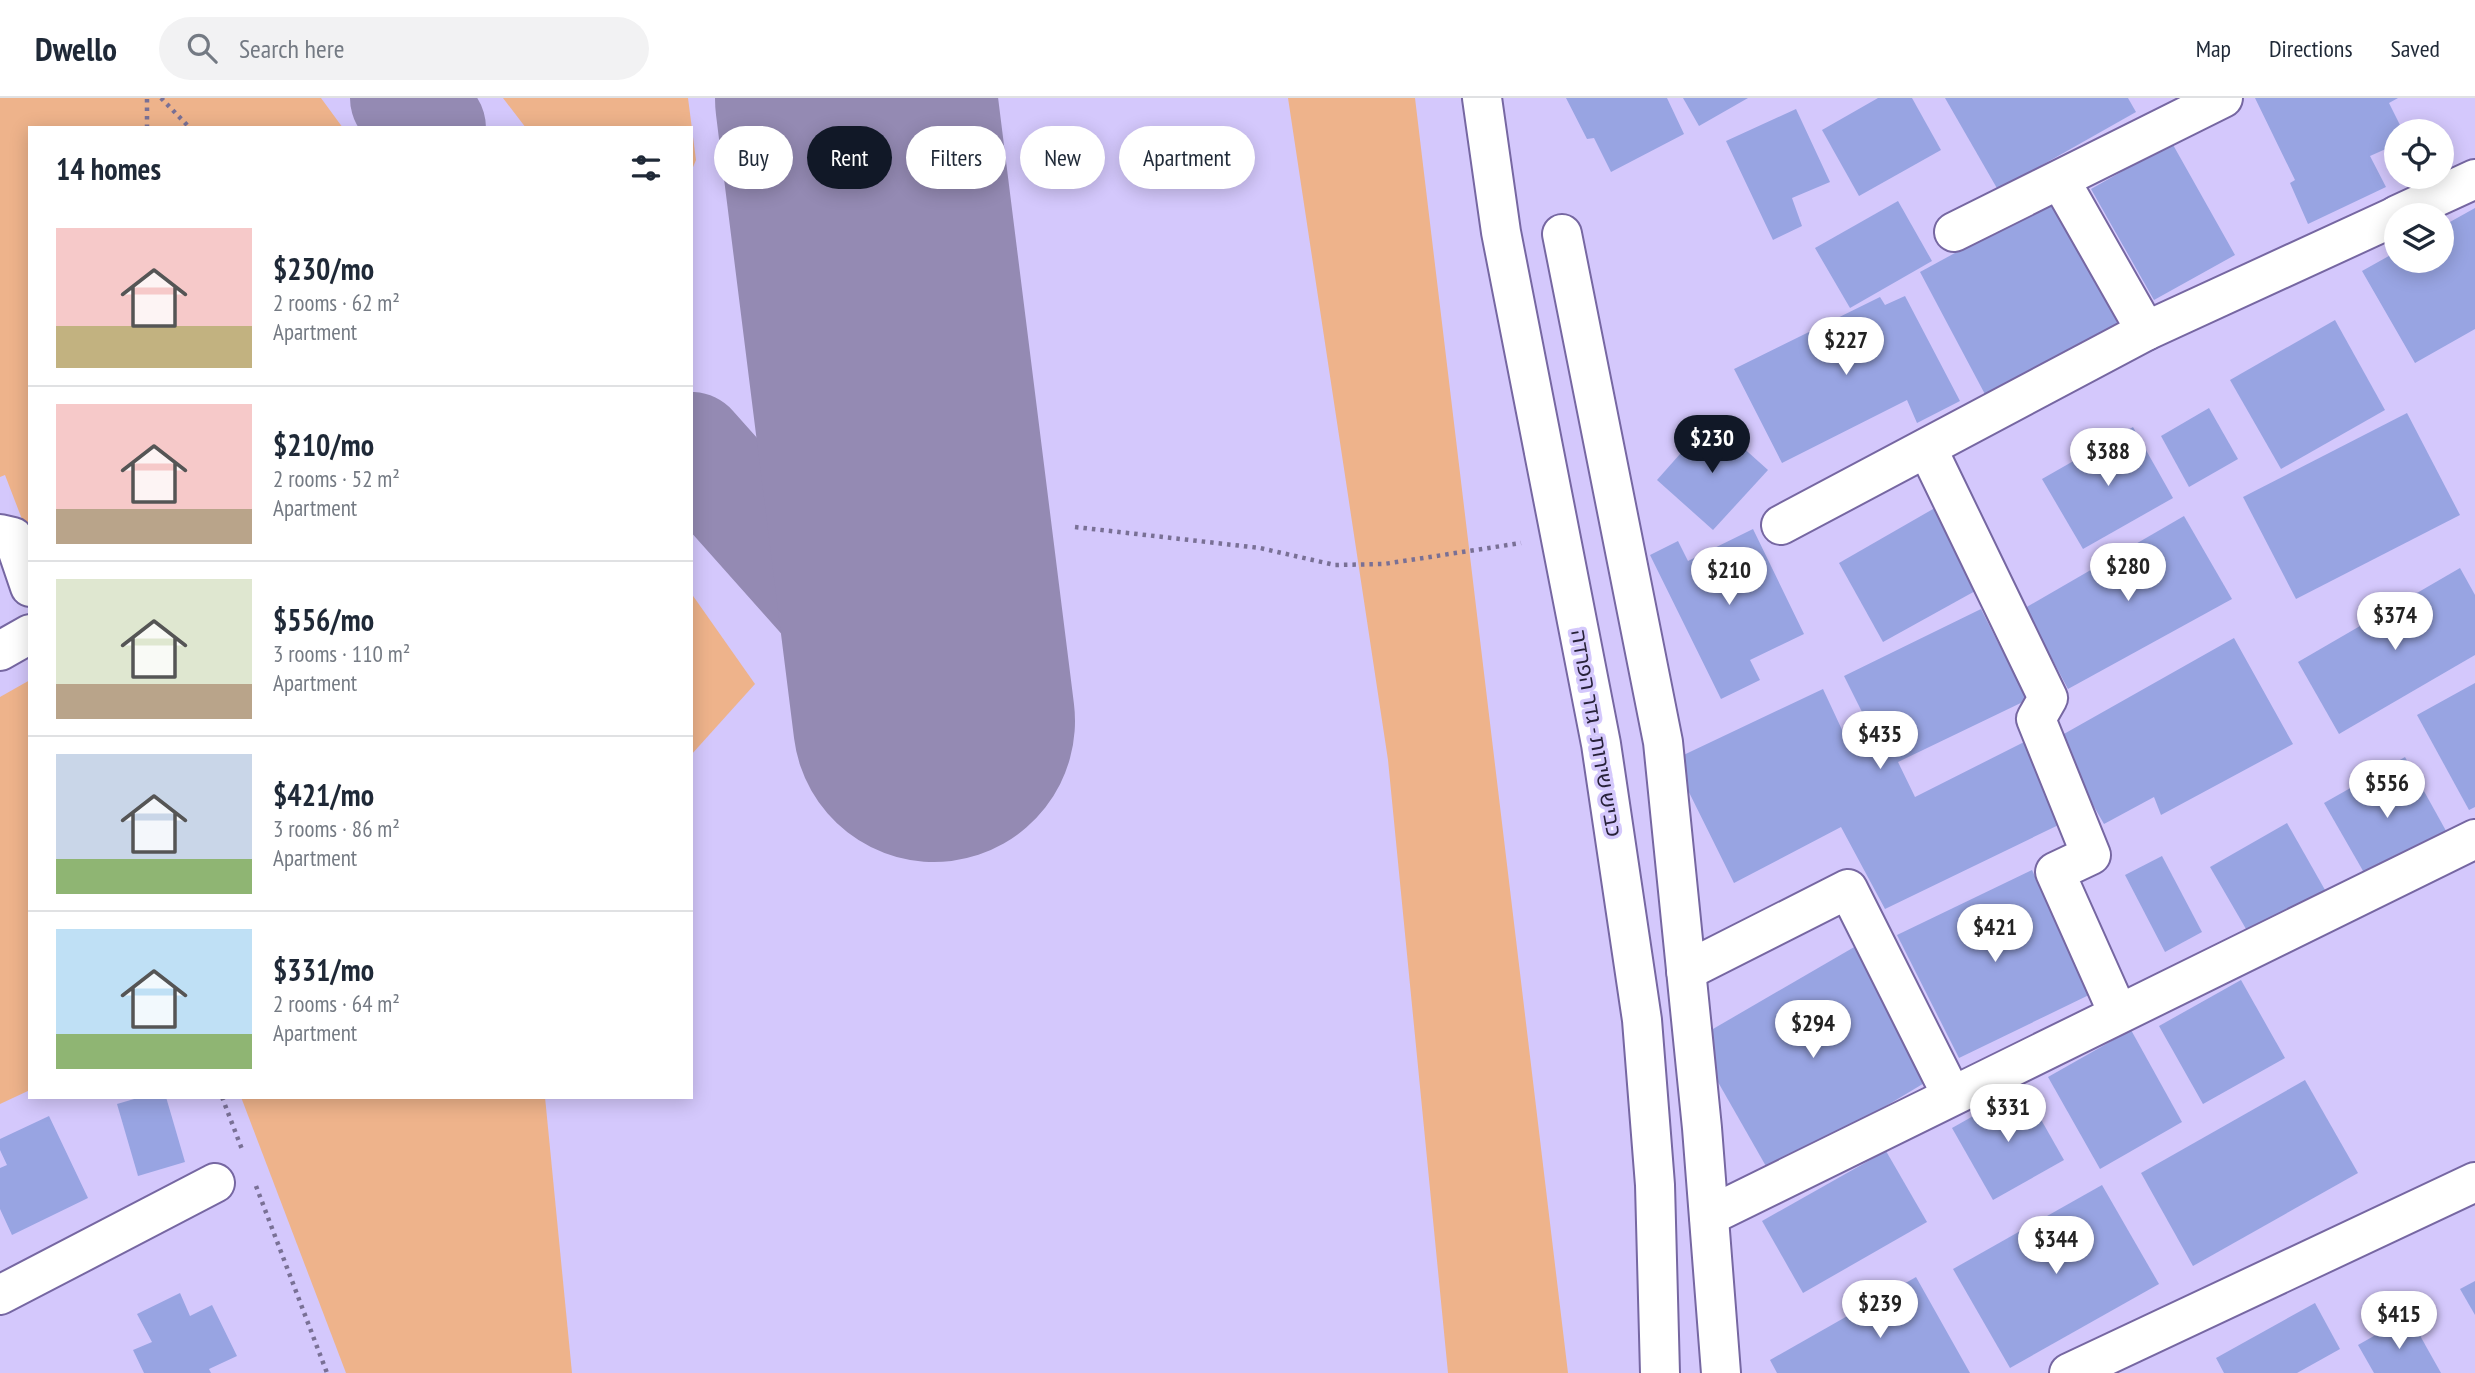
<!DOCTYPE html>
<html lang="en">
<head>
<meta charset="utf-8">
<style>
  :root { --surface:#fff; --page:#f2f2f3; --text:#1f2937; --muted:#747a83; --line:#e0e1e3; --accent:#111827 }
  body { margin:0; font-family:"PT Sans Narrow","Noto Sans Hebrew",sans-serif; background:var(--page); color:var(--text); height:100vh; display:flex; flex-direction:column; font-size:26px; white-space:nowrap }
  * { box-sizing:border-box; margin:0 }
  p { font-size:23px; color:var(--muted) }
  .icon { flex:none; width:38px; height:38px; fill:none; stroke:currentColor; stroke-width:2; stroke-linecap:round; stroke-linejoin:round }
  .map { position:relative; flex:1; overflow:hidden }
  .details { position:absolute; left:28px; top:28px; width:665px; height:973px; display:flex; flex-direction:column; background:var(--surface); border-radius:0px; box-shadow:0 4px 18px #0003 }
  .details>* { flex:none }
  .hud { position:absolute; left:714px; top:28px; width:665px; height:63px; display:flex; gap:14px }
  .fabs { position:absolute; left:2384px; top:21px; display:grid; gap:14px }
  .fabs a { display:grid; place-items:center; width:70px; height:70px; border-radius:50%; background:var(--surface); box-shadow:0 4px 18px #0003; font-size:35px }
  .price { position:absolute; translate:-50% -60px; padding:0 16px; border-radius:24px; background:#fff; color:#222; font-size:23px; line-height:46px; filter:drop-shadow(0 2px 4px #0008) }
  .price::after { content:''; position:absolute; left:50%; top:42px; width:21px; height:16px; margin-left:-10px; background:inherit; clip-path:polygon(0 0,100% 0,50% 100%) }
  .price.on { background:var(--accent); color:#fff }
  ul { padding:0; list-style:none }
  li { display:flex; align-items:center; gap:21px; height:175px; padding:0 28px }
  li+li { border-top:2px solid var(--line) }
  li span { display:grid; place-items:center; flex:none; width:196px; height:140px; border-radius:0px; color:#555 }
  li>.icon { margin-inline-start:auto }
  span .icon { width:84px; height:84px; fill:#fffc; stroke-width:1 }
  li b { font-size:30px }
  h2 { display:flex; justify-content:space-between; align-items:center; height:84px; padding:0 28px; font-size:30px }
  .chip { padding:0 24px; border-radius:32px; background:var(--surface); box-shadow:0 4px 18px #0003; font-size:24px; line-height:63px }
  .chip.on { background:var(--accent); color:#fff }
  header { display:flex; align-items:center; gap:42px; box-sizing:border-box; height:98px; padding:0 35px; background:var(--surface); border-bottom:2px solid var(--line) }
  header strong { font-size:33px }
  nav { display:flex; gap:38px; margin-inline-start:auto; font-size:24px }
  .search { width:490px; height:63px; background:var(--page); display:flex; align-items:center; gap:18px; box-sizing:border-box; padding:0 24px; border-radius:38px; color:var(--muted); font-size:26px }
  .map>svg:first-child { display:block }
  .green { fill:#eeb38b }
  .lines { fill:none; stroke-linecap:round; stroke-linejoin:round }
  .taxiway { stroke:#948ab3; stroke-width:112 }
  .runway { stroke:#948ab3; stroke-width:282 }
  .building { fill:#98a4e2 }
  .minor-casing { stroke:#7667a2; stroke-width:42 }
  .path { stroke:#797095; stroke-width:4.5; stroke-dasharray:3.5 5; stroke-linecap:butt }
  .minor { stroke:#fff; stroke-width:38 }
  .labels { text-anchor:middle; stroke-width:7; stroke-linejoin:round; paint-order:stroke }
  .street-label { font-size:21px; fill:#272139; stroke:#d4c8fc }
</style>
</head>
<body>
<header>
<strong>Dwello</strong>
<div class="search"><svg class="icon" aria-label="search" viewBox="0 0 24 24"><circle cx="10" cy="10" r="6"/><path d="M15 15l6 6"/></svg>Search here</div>
<nav><a>Map</a><a>Directions</a><a>Saved</a></nav>
</header>
<div class="map">
<svg width="2475" height="1275" viewBox="0 0 2475 1275">
  <rect width="100%" height="100%" fill="#d4c8fc"/>
  <g class="green">
    <path d="M0 0H321L343 30H30V442L5 377 0 379Z"/>
    <path d="M503 0H688L696 62 691 74V30H526Z"/>
    <path d="M1288 0H1415L1568 1275H1448L1388 662Z"/>
    <path d="M691 495 755 586 691 657Z"/>
    <path d="M30 582V992L0 1006V599Z"/>
    <path d="M241 999H545L572 1275H346Z"/>
  </g>
  <g class="lines">
    <g class="taxiway">
      <path d="M406 0 430 30"/>
      <path d="M691 350 934 623"/>
    </g>
    <path class="runway" d="M856 0 934 623"/>
  </g>
  <g class="building">
    <path d="M1566 0H1667L1684 36 1611 74 1594 40 1587 41Z"/>
    <path d="M1683 0H1748L1699 28Z"/>
    <path d="M1878 0H1912L1941 52 1859 98 1822 32Z"/>
    <path d="M1945 0H2128L2136 14 1998 92Z"/>
    <path d="M2255 0H2398L2389 5 2403 33H2396V63L2388 50 2370 58 2386 89 2308 126 2290 85 2295 82Z"/>
    <path d="M1796 11 1830 84 1792 100 1802 128 1773 142 1726 43Z"/>
    <path d="M2172 45 2235 157 2154 202 2091 91Z"/>
    <path d="M2056 100 2122 224 1987 300 1920 174Z"/>
    <path d="M1898 103 1932 163 1850 210 1815 150Z"/>
    <path d="M2475 110V231L2415 265 2362 173 2396 154V163H2441V129Z"/>
    <path d="M1905 198 1960 303 1917 325 1907 302 1782 365 1734 271 1880 199 1885 207Z"/>
    <path d="M2335 222 2385 312 2281 371 2230 282Z"/>
    <path d="M2209 310 2238 361 2189 389 2161 338Z"/>
    <path d="M2407 315 2460 417 2296 501 2243 399Z"/>
    <path d="M1711 321 1768 372 1713 432 1657 382Z"/>
    <path d="M2133 329 2173 400 2083 451 2042 381Z"/>
    <path d="M1940 407 1986 487 1883 544 1839 465Z"/>
    <path d="M2184 418 2232 501 2068 591 2025 510Z"/>
    <path d="M1753 431 1804 536 1750 562 1760 582 1721 601 1650 457 1678 443 1688 463Z"/>
    <path d="M2460 470 2475 497V557L2339 636 2298 564Z"/>
    <path d="M1981 511 2027 602 1898 664 1915 699 2032 640 2071 721 1885 811 1841 729 1734 785 1673 662 1823 591 1850 649 1874 638 1844 578Z"/>
    <path d="M2234 540 2293 646 2161 717 2154 699 2104 726 2055 641Z"/>
    <path d="M2475 585V709L2469 712 2417 617Z"/>
    <path d="M2405 659 2450 740 2370 785 2324 705Z"/>
    <path d="M2287 725 2329 799 2253 843 2210 769Z"/>
    <path d="M2162 758 2202 834 2165 854 2125 777Z"/>
    <path d="M2032 772 2091 896 1959 960 1897 837Z"/>
    <path d="M1856 848 1931 981 1771 1077 1694 942Z"/>
    <path d="M2241 882 2285 960 2203 1006 2159 928Z"/>
    <path d="M2131 932 2182 1024 2100 1071 2048 979Z"/>
    <path d="M2305 982 2358 1075 2193 1168 2141 1075Z"/>
    <path d="M2023 990 2064 1062 1993 1102 1952 1030Z"/>
    <path d="M141 999H166L185 1064 138 1078 117 1006Z"/>
    <path d="M49 1018 88 1100 12 1137 0 1111V1070L7 1067 0 1052V1041Z"/>
    <path d="M1886 1053 1927 1124 1803 1195 1762 1123Z"/>
    <path d="M2102 1087 2159 1186 2010 1270 1953 1171Z"/>
    <path d="M1916 1179 1970 1275H1777L1770 1262Z"/>
    <path d="M2475 1183V1217L2460 1191Z"/>
    <path d="M180 1195 190 1218 212 1207 237 1258 209 1271 211 1275H144L133 1252 152 1244 137 1216Z"/>
    <path d="M2315 1205 2340 1251 2297 1275H2224L2216 1260Z"/>
    <path d="M2409 1218 2441 1275H2374L2358 1247Z"/>
  </g>
  <g class="lines">
    <defs>
      <g id="minor">
        <path d="M1482 0 1501 134 1601 646 1642 922 1655 1087 1660 1275"/>
        <path d="M2060 82 2146 233"/>
        <path d="M2397 117 2475 81"/>
        <path d="M1954 134 2223 0"/>
        <path d="M1562 136 1663 644 1702 1030 1721 1275"/>
        <path d="M1927 350 2048 600 2036 621 2091 757 2055 774 2118 915"/>
        <path d="M1781 427 2146 233 2396 118"/>
        <path d="M0 436 13 439 30 489"/>
        <path d="M0 553 30 536"/>
        <path d="M1686 873 1848 791 1951 996"/>
        <path d="M1709 1118 2475 741"/>
        <path d="M0 1197 215 1085"/>
        <path d="M2069 1275 2475 1084"/>
      </g>
    </defs>
    <use href="#minor" class="minor-casing"/>
    <g class="path">
      <path d="M161 0 190 30"/>
      <path d="M147 30V0"/>
      <path d="M1075 429 1260 450 1335 467 1384 466 1521 445"/>
      <path d="M222 999 243 1054"/>
      <path d="M256 1088 327 1275"/>
    </g>
    <use href="#minor" class="minor"/>
  </g>
  <g class="labels">
    <g class="street-label">
      <text transform="translate(1596 635) rotate(80)" y="7">כביש שירות - גדר הפרדה</text>
    </g>
  </g>
</svg>
<div class="fabs">
<a><svg class="icon" aria-label="locate" viewBox="0 0 24 24"><circle cx="12" cy="12" r="6"/><path d="M12 2v4M12 18v4M2 12h4M18 12h4"/></svg></a>
<a><svg class="icon" aria-label="layers" viewBox="0 0 24 24"><path d="M12 4l9 5-9 5-9-5zM3 14l9 5 9-5"/></svg></a>
</div>
<b class="price" style="left:1846px;top:279px">$227</b>
<b class="price on" style="left:1712px;top:377px">$230</b>
<b class="price" style="left:2108px;top:390px">$388</b>
<b class="price" style="left:2128px;top:505px">$280</b>
<b class="price" style="left:1729px;top:509px">$210</b>
<b class="price" style="left:2395px;top:554px">$374</b>
<b class="price" style="left:1880px;top:673px">$435</b>
<b class="price" style="left:2387px;top:722px">$556</b>
<b class="price" style="left:1995px;top:866px">$421</b>
<b class="price" style="left:1813px;top:962px">$294</b>
<b class="price" style="left:2008px;top:1046px">$331</b>
<b class="price" style="left:2056px;top:1178px">$344</b>
<b class="price" style="left:1880px;top:1242px">$239</b>
<b class="price" style="left:2399px;top:1253px">$415</b>
<div class="hud">
<a class="chip">Buy</a>
<a class="chip on">Rent</a>
<a class="chip">Filters</a>
<a class="chip">New</a>
<a class="chip">Apartment</a>
</div>
<section class="details">
<h2>14 homes<svg class="icon" aria-label="filters" viewBox="0 0 24 24"><path d="M4 7h16M4 17h16"/><circle cx="9" cy="7" r="2"/><circle cx="15" cy="17" r="2"/></svg></h2>
<ul>
<li><span style="background:linear-gradient(#f6c9c9 70%,#c2b280 0)"><svg class="icon" aria-label="home" viewBox="0 0 24 24"><path d="M3 11l9-7 9 7M6 9v11h12V9"/></svg></span><div><b>$230/mo</b><p>2 rooms · 62 m²</p><p>Apartment</p></div></li>
<li><span style="background:linear-gradient(#f6c9c9 75%,#b9a48a 0)"><svg class="icon" aria-label="home" viewBox="0 0 24 24"><path d="M3 11l9-7 9 7M6 9v11h12V9"/></svg></span><div><b>$210/mo</b><p>2 rooms · 52 m²</p><p>Apartment</p></div></li>
<li><span style="background:linear-gradient(#dfe7d0 75%,#b9a48a 0)"><svg class="icon" aria-label="home" viewBox="0 0 24 24"><path d="M3 11l9-7 9 7M6 9v11h12V9"/></svg></span><div><b>$556/mo</b><p>3 rooms · 110 m²</p><p>Apartment</p></div></li>
<li><span style="background:linear-gradient(#c9d6e8 75%,#8fb573 0)"><svg class="icon" aria-label="home" viewBox="0 0 24 24"><path d="M3 11l9-7 9 7M6 9v11h12V9"/></svg></span><div><b>$421/mo</b><p>3 rooms · 86 m²</p><p>Apartment</p></div></li>
<li><span style="background:linear-gradient(#bfe0f5 75%,#8fb573 0)"><svg class="icon" aria-label="home" viewBox="0 0 24 24"><path d="M3 11l9-7 9 7M6 9v11h12V9"/></svg></span><div><b>$331/mo</b><p>2 rooms · 64 m²</p><p>Apartment</p></div></li>
</ul>
</section>
</div>
</body>
</html>
